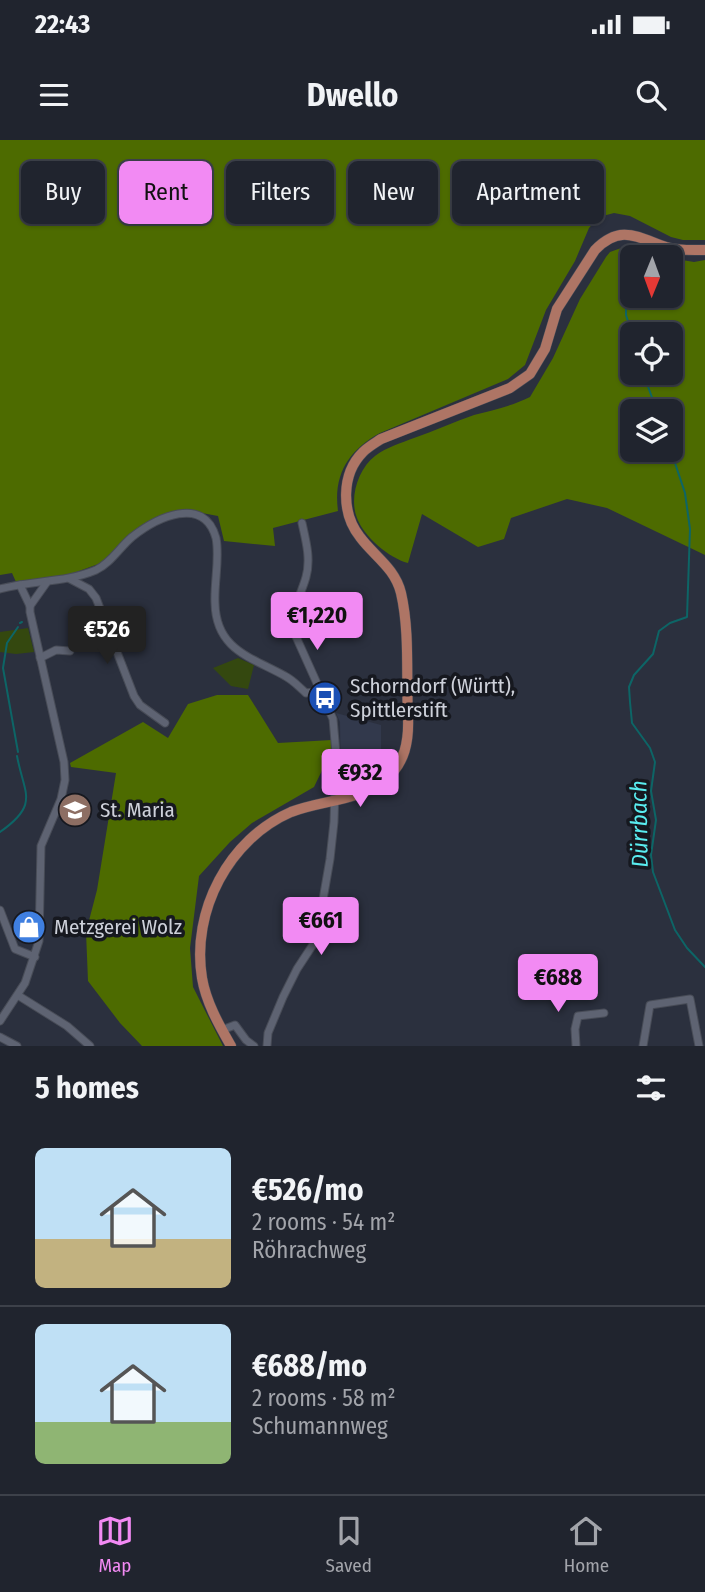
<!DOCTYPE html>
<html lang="en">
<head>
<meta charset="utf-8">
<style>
  :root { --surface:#20242e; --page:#2d303a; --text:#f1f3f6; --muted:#a2a4aa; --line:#3d414a; --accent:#f28af3 }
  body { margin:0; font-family:"Fira Sans Condensed",sans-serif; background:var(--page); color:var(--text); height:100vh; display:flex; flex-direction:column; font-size:26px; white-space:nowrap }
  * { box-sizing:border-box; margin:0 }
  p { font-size:23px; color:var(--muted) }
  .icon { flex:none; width:38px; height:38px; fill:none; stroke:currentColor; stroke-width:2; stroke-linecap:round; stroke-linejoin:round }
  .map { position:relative; height:906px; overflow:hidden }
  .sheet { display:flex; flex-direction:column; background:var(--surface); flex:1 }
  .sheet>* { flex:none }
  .banner { position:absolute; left:21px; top:21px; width:663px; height:63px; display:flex; gap:14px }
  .needle { width:46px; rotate:181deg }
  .fabs { position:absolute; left:620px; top:105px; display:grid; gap:14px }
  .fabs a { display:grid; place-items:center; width:63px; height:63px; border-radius:10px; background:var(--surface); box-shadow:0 2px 5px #0004,0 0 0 2px var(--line); font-size:35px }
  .price { position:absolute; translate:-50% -60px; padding:0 16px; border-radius:7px; background:var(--accent); color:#111; font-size:23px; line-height:46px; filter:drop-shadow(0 2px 4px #0008) }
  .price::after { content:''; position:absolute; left:50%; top:42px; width:21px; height:16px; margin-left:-10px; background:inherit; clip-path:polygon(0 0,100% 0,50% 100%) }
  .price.on { background:#222; color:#fff }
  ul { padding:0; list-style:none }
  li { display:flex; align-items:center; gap:21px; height:175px; padding:0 35px }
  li+li { border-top:2px solid var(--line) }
  li span { display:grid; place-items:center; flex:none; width:196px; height:140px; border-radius:10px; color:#555 }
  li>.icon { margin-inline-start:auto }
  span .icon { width:84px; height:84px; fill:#fffc; stroke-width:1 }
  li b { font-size:30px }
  h2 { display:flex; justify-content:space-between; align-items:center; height:84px; padding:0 35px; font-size:30px }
  .chip { padding:0 24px; border-radius:10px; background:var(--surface); box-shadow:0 2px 5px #0004,0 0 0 2px var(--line); font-size:24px; line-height:63px }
  .chip.on { background:var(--accent); color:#111 }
  .status { display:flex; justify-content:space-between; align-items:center; height:49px; padding:0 35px; background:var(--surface); direction:ltr }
  .status svg { height:19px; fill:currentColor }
  header { display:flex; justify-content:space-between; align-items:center; height:91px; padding:0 35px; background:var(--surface); font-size:32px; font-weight:700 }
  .tabs { display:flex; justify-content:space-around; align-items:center; height:98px; border-top:2px solid var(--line); background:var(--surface); font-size:19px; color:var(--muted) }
  .tabs a { display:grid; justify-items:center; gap:4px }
  .tabs .on { color:var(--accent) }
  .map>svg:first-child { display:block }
  .built { fill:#32394c }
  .green { fill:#34480f }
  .forest { fill:#4d6b00; fill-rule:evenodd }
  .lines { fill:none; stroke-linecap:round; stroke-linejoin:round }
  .stream { stroke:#0d6566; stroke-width:2 }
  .minor-casing { stroke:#484c57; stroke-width:9 }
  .major-casing { stroke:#484c57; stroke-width:11 }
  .minor { stroke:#5e6372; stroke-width:7 }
  .major { stroke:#ae7565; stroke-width:10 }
  .labels { text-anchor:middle; stroke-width:7; stroke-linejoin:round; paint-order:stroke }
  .poi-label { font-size:21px; fill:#ced1da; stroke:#16181f; text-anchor:start }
  .water-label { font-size:23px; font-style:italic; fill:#59ecef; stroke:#16181f }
</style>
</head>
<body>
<div class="status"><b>22:43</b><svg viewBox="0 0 49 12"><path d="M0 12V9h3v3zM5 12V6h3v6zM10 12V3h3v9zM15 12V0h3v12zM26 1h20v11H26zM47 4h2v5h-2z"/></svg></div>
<header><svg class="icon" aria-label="menu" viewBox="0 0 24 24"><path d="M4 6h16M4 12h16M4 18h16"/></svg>Dwello<svg class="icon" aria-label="search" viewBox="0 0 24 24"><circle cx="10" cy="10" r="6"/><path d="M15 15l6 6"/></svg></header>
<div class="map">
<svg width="705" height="906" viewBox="0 0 705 906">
  <rect width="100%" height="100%" fill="#2b303e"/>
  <path class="built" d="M336 573 381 585V615L363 616 362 640H341L340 582Z"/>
  <g class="green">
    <path d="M28 488 34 512 16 514 0 512V492Z"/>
    <path d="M238 518 254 525 248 549 231 546 213 528Z"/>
  </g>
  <g class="forest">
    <path d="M0 0H705V100H683L671 97 630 76 614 73 599 77 589 88 575 121 546 170 525 225 508 239 380 293C349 310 333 334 338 371L273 388 275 406 224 401 218 376 186 370 174 372 161 376 134 393 101 423 68 435 16 442 12 433 0 435Z"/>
    <path d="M624 107 637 108 669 117H632V156H670V118L694 122 705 120V415L607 368 567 359 511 378 504 399 478 407 422 374 408 423C389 418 364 397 357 378 349 358 358 329 375 316 387 307 401 303 414 298 434 291 454 282 474 275 493 270 512 266 530 257L553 218 580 159 606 117 610 112ZM670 194V233H632V194ZM670 271V310H632V271Z"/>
    <path d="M217 555H248L278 603 332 600 331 612 314 647 252 683 230 702 199 736 190 808 193 847 223 906H142L120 883 88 841 86 792 97 750 116 633 71 627 70 623 143 582 168 598 188 564Z"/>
  </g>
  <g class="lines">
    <g class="stream">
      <path d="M626 149 627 120"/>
      <path d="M626 158V175L632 194"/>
      <path d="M643 233 657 271"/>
      <path d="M670 308 685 353 690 389 687 477 670 483 659 491 653 514 634 535 629 547 630 562 632 583 650 608 655 622 651 651 656 680 651 715 653 732 675 790 687 808 705 827"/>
      <path d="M20 483 22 482"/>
      <path d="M18 612 3 528 7 503 18 487"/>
      <path d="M0 692C40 664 24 654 17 616"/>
    </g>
    <defs>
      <g id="minor">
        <path d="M70 439 89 449 96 458 134 556 140 565 165 583"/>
        <path d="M20 445 30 466"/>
        <path d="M0 449C32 440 65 443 96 430 111 423 119 408 132 397 156 378 204 354 216 398 220 419 214 441 215 463 216 510 251 517 285 536 293 540 299 547 306 553L322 551"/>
        <path d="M40 518 56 510 70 511"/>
        <path d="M0 770 15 809 35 817"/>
        <path d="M19 856 67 886 90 906"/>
        <path d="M0 881 25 843 39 801 41 706 61 659 65 640 64 622 30 472V466L47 442"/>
        <path d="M222 890 235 885 246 900 254 906"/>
        <path d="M0 897 17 906"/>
        <path d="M267 906 268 893 283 857 297 829 316 800 330 719 334 682 336 613 333 579 293 490C291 470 301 455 306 437 311 419 306 401 302 383"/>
        <path d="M576 906 575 889 578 876 604 873"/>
        <path d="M643 906 650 865 690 859 699 906"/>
      </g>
      <path id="major" d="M231 906C219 885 206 862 202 838 191 771 229 699 291 672 322 660 360 661 386 639 405 623 409 601 408 577 406 537 410 492 401 453 395 428 374 416 360 397 341 373 341 334 363 312 368 307 375 303 381 299L510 248 530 234 545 209 557 169 595 110C620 84 637 97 666 107 679 111 692 110 705 110"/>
    </defs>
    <use href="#minor" class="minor-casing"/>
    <use href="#major" class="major-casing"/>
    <use href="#minor" class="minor"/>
    <use href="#major" class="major"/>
  </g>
  <defs>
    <symbol id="bus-disc" viewBox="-11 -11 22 22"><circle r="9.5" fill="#1a4fb4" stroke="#16181f"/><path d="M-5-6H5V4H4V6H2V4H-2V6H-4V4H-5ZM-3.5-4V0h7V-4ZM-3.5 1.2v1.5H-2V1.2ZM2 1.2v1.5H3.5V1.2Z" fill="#fff"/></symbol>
    <symbol id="school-disc" viewBox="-11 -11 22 22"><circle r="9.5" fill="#8d6e63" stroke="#16181f"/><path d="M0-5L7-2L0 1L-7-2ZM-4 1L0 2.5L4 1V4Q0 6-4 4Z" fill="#fff"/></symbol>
    <symbol id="shop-disc" viewBox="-11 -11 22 22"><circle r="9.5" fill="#3f7fe0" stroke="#16181f"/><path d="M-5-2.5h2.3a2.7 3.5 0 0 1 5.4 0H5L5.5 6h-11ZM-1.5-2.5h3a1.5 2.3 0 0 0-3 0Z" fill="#fff"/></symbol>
  </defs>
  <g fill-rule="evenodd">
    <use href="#bus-disc" x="306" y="539" width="38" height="38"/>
    <use href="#school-disc" x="56" y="651" width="38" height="38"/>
    <use href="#shop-disc" x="10" y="768" width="38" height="38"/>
  </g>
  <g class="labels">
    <g class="poi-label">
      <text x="350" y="553">Schorndorf (Württ),<tspan x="350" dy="24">Spittlerstift</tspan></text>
      <text x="100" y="677">St. Maria</text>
      <text x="54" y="794">Metzgerei Wolz</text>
    </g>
    <g class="water-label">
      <text transform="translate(639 684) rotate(-91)" y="8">Dürrbach</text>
    </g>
  </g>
</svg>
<div class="fabs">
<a><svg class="needle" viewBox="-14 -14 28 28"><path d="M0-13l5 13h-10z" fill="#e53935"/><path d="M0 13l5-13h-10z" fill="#a2a4aa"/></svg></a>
<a><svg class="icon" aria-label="locate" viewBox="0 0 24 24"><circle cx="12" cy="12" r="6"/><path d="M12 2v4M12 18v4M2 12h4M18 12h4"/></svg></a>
<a><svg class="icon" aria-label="layers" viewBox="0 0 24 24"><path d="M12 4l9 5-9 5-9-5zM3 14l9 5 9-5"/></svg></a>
</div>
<b class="price" style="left:317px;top:512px">€1,220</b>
<b class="price on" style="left:107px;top:526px">€526</b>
<b class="price" style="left:360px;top:669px">€932</b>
<b class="price" style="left:321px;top:817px">€661</b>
<b class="price" style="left:558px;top:874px">€688</b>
<div class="banner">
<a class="chip">Buy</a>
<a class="chip on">Rent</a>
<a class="chip">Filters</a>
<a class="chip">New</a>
<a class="chip">Apartment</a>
</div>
</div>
<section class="sheet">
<h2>5 homes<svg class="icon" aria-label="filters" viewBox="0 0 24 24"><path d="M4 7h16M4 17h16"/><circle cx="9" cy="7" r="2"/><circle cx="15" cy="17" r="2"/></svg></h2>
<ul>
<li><span style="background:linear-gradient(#bfe0f5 65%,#c2b280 0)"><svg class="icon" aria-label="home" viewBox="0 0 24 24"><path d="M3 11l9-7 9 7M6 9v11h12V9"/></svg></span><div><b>€526/mo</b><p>2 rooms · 54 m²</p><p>Röhrachweg</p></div></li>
<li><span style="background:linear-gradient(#bfe0f5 70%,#8fb573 0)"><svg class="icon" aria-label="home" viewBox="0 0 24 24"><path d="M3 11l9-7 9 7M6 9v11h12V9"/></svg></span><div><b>€688/mo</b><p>2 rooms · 58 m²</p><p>Schumannweg</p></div></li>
</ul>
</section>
<nav class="tabs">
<a class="on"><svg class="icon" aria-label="map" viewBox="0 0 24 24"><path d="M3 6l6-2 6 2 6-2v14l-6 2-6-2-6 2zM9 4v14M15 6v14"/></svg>Map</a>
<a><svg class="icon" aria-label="saved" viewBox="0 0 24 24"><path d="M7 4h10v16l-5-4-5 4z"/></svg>Saved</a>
<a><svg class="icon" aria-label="home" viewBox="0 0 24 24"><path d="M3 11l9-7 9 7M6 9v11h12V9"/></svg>Home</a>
</nav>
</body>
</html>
